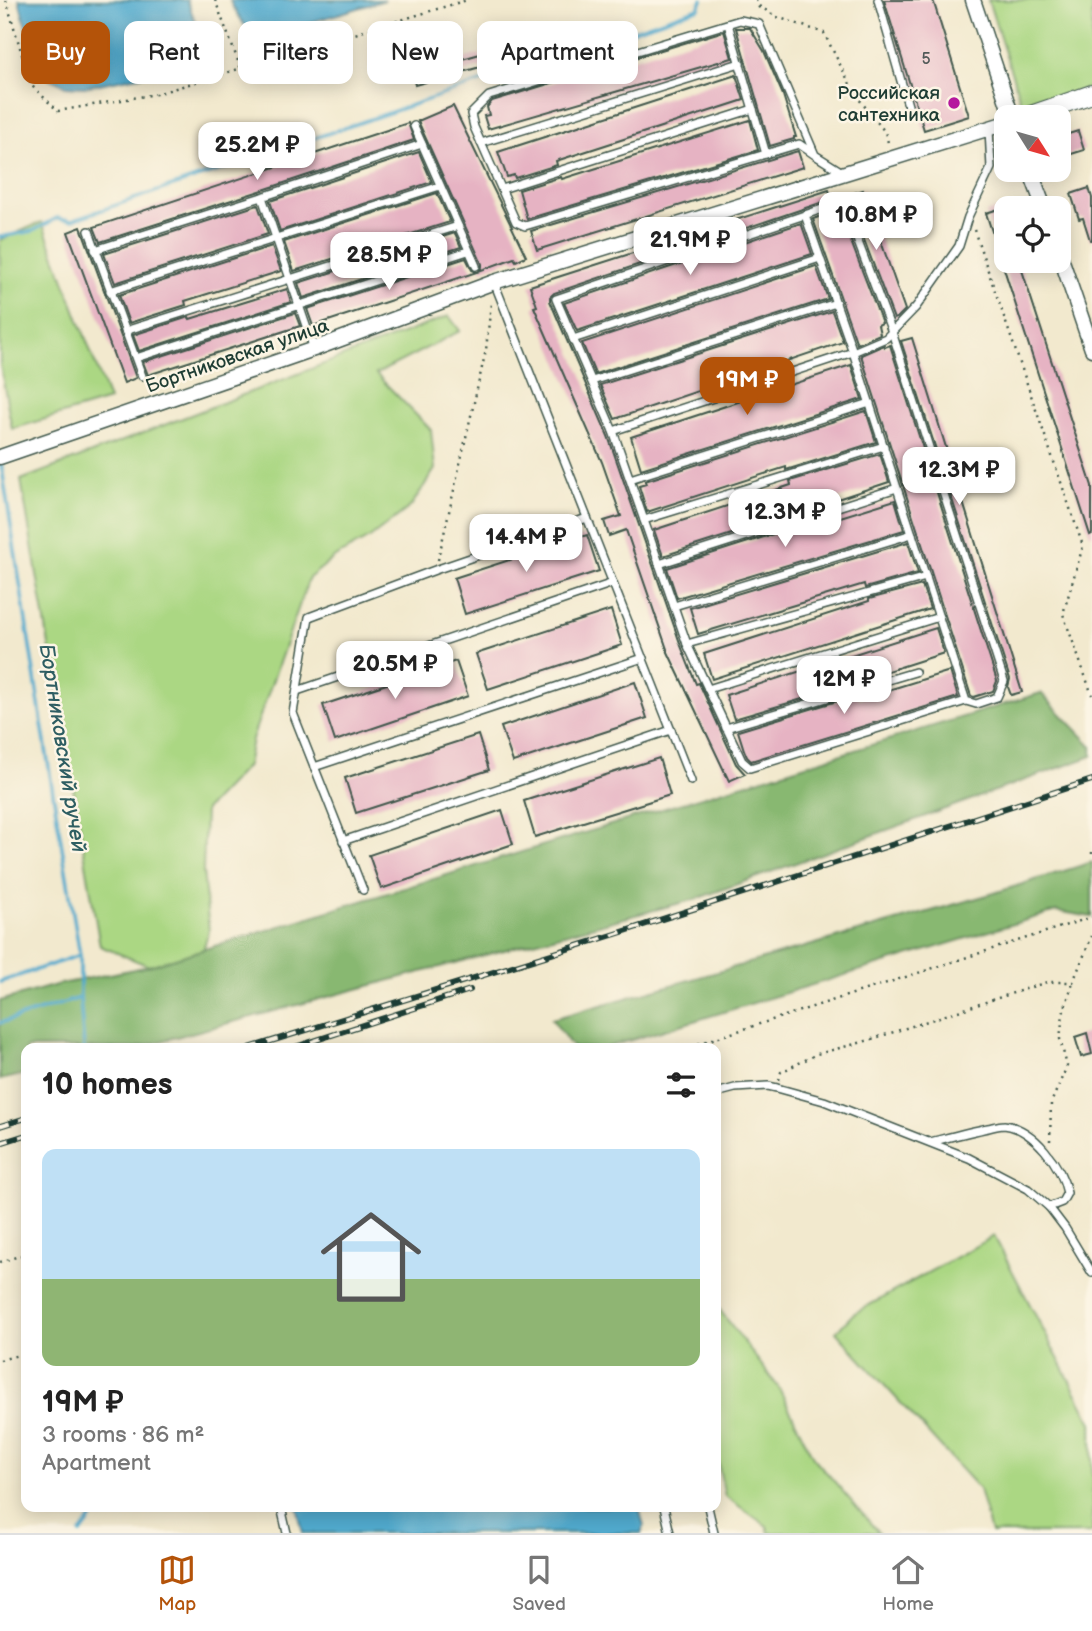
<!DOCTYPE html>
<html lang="en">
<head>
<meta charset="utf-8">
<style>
  :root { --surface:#fff; --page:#f6f6f6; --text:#222; --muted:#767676; --line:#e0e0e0; --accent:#b45309 }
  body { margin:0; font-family:"Balsamiq Sans",sans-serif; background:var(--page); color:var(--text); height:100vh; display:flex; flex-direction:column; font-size:26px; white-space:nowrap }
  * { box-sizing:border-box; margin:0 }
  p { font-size:23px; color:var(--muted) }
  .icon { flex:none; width:38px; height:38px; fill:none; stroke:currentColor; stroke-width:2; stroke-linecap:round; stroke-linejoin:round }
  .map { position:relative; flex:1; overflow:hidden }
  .panel { position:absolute; left:21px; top:1043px; width:700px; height:469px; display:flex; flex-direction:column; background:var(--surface); border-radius:14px; box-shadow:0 4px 18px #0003 }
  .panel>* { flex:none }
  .banner { position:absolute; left:21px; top:21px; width:700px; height:63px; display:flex; gap:14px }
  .needle { width:46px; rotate:127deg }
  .buttons { position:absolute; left:994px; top:105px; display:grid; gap:14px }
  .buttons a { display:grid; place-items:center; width:77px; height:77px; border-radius:14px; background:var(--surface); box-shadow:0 4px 18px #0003; font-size:35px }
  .price { position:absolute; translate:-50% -60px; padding:0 16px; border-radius:14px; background:#fff; color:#222; font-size:23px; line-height:46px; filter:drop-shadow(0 2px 4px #0008) }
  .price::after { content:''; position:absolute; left:50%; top:42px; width:21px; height:16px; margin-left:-10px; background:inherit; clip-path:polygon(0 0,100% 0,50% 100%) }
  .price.selected { background:var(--accent); color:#fff }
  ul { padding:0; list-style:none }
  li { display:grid; align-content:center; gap:14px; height:371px; padding:0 21px }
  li+li { border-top:2px solid var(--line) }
  li span { display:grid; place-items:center; height:217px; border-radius:14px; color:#555 }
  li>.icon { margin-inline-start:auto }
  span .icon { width:126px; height:126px; fill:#fffc; stroke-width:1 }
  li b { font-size:30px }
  h2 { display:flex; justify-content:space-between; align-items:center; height:84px; padding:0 21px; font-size:30px }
  .tag { padding:0 24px; border-radius:14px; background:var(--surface); box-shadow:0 4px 18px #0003; font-size:24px; line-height:63px }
  .tag.selected { background:var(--accent); color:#fff }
  .dock { display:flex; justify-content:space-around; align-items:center; height:98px; border-top:2px solid var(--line); background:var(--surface); font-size:19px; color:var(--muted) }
  .dock a { display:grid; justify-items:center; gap:4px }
  .dock .selected { color:var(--accent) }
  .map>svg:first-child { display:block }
  .green { fill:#abd783; stroke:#658a5c; stroke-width:2 }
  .forest { fill:#88b871; stroke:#547a52; stroke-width:2 }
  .water { fill:#51aace; stroke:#387481; stroke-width:2 }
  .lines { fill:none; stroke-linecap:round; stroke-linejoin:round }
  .stream { stroke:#51aace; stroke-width:3.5 }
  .building { fill:#e6b3c3 }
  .service-casing { stroke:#3f574b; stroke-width:10 }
  .minor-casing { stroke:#3f574b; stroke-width:17 }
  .tertiary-casing { stroke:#3f574b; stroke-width:20 }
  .path { stroke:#3f574b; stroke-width:2.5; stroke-dasharray:2 5; stroke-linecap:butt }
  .service { stroke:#fff; stroke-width:7 }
  .minor { stroke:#fff; stroke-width:14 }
  .tertiary { stroke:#fff; stroke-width:18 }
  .rail-casing { stroke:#1f3d34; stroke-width:6 }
  .rail { stroke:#fcf5e5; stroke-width:3.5; stroke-dasharray:10; stroke-linecap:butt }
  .poi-dot { fill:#b5179e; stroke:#fcf5e5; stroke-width:2.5 }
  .labels { text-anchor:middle; stroke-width:5; stroke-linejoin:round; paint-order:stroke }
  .number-label { font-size:16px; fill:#515a58 }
  .poi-label { font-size:19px; fill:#1f3d34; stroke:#fcf5e5; text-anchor:end }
  .street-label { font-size:19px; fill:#1f3d34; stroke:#fcf5e5 }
  .water-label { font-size:21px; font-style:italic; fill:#2e5e62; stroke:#fcf5e5 }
</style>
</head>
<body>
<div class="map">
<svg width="1092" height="1533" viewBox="0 0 1092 1533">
  <rect width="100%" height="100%" fill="#fcf5e5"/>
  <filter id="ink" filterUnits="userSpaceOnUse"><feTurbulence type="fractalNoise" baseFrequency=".0143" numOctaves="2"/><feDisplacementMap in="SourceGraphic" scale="14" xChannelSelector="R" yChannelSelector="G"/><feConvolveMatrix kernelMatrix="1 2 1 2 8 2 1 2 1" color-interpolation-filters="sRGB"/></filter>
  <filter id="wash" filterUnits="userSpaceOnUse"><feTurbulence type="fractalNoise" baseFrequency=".00686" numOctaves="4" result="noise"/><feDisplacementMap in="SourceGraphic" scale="28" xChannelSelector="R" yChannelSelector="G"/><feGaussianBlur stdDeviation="1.57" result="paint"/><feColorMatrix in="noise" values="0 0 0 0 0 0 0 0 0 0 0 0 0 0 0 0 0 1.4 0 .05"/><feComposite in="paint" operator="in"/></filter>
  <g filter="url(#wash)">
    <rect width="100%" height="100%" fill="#f2e9ce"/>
    <g class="green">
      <path d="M988 0H1092V87L1023 109Z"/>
      <path d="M42 222 109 400 12 429 0 364V240Z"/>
      <path d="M449 316 460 331 376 374 431 430 435 469 411 506 371 537 335 557 309 578 252 739 247 766 205 810 203 871 209 931 203 950 149 966 100 946 21 480Z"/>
      <path d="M994 1236 1092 1423V1533H991L979 1489 836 1332 853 1314Z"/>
      <path d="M716 1305 779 1388 813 1457 879 1533H769L767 1526 725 1496 716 1454Z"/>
    </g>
    <g class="forest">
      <path d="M1041 693 1092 746V756L696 899 135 1048H26V1074L0 1080V1001L56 985 149 966Z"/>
      <path d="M1092 862V917L1056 911 605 1048H573L552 1019 991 894Z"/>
    </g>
    <g class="water">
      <path d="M19 0H187L197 26 199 47 189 62 173 69 84 87 66 86 46 77 34 58Z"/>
      <path d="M230 0H385L298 26 266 34 245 26 233 7Z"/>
      <path d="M297 1507H639L644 1527 641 1533H303Z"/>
    </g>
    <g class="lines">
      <g class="stream">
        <path d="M0 237 33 231 57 218 72 220 699 8 702 0"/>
        <path d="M1 462 52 787 80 955V998L84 1048"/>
        <path d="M0 982 80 955"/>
        <path d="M0 1023 80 998"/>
        <path d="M81 1533 100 1507"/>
      </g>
    </g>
    <g id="blocks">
      <g class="building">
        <path d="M884 0H933L969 116 924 130Z"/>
        <path d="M736 28H750L764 51 783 95 796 137H794V139L770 146Z"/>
        <path d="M724 31 732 58 488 129 484 116 489 115 487 107 492 101Z"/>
        <path d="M480 54 484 66 415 85 412 73Z"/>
        <path d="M736 75 744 100 556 161 557 165 515 178 514 175 507 177 498 152Z"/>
        <path d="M453 106 526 256 516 261 514 258 479 271 482 267V264L418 121Z"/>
        <path d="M750 120 758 150 527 219 519 190 561 177 562 179Z"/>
        <path d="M408 123 414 140 260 191 100 242 94 227Z"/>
        <path d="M1078 131 1084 150 1065 156 1059 137Z"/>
        <path d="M798 151 803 167 537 250 531 231Z"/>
        <path d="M419 152 432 182 280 231 270 201Z"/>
        <path d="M1089 188 1092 198V240H1090L1083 218 1079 219 1071 194Z"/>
        <path d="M829 190 832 199 554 293 550 297V301L608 436 681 646 696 684 699 683 736 764 745 774 729 781 668 652 626 530 609 536 604 521 621 516 602 462 534 307 537 306 530 286Z"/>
        <path d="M863 190 905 310 897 318 894 319 849 200 845 196Z"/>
        <path d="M437 193 450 222 294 271 284 242Z"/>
        <path d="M258 205 268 234 115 283 104 254Z"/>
        <path d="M1002 208 1006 221V261H1019L1092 486V534L1090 535 986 213Z"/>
        <path d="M839 210 882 323 878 325 880 334 857 344 813 219Z"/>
        <path d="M801 223 812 254 577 331 564 303Z"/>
        <path d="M81 227 136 378 124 383 68 232Z"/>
        <path d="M455 233 461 247 303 298 298 283Z"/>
        <path d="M272 246 281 271 185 301 186 305 129 323 119 295Z"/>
        <path d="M466 258 472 270 477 272 313 326 307 309Z"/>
        <path d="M816 266 828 299 595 374 582 343Z"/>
        <path d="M287 289 291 302 139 351 133 335 189 317 190 319Z"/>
        <path d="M832 311 843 342 615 419 600 385Z"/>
        <path d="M295 313 300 326 148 375 143 362Z"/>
        <path d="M912 338 1022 692 1011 695 1008 687 1010 679 901 341Z"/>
        <path d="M884 345 885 347 890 345 997 681 993 691 974 697 971 696 861 355Z"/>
        <path d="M851 365 862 399 641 469 631 437Z"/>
        <path d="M866 411 876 442 786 470V467L647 512 639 486 646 484 645 481Z"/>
        <path d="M880 454 889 482 813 507V508L663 556 654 530 791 485 790 481Z"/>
        <path d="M895 500 904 530 677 598 667 568 817 520 818 524Z"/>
        <path d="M587 535 599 571 465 614 454 578Z"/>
        <path d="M908 542 918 573 865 588 864 584 698 634 690 608Z"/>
        <path d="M922 585 930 609 712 679 704 654 869 601V599Z"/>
        <path d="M611 610 622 645 488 689 476 654Z"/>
        <path d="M936 628 944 653 853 682 854 684 734 719 726 695Z"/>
        <path d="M456 661 468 696 335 741 323 705Z"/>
        <path d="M950 671 958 697 751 761 747 757 744 750 738 731 857 695 859 699Z"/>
        <path d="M635 682 647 718 513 762 501 727Z"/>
        <path d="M478 735 489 770 356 813 345 778Z"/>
        <path d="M659 758 670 795 535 837 524 801Z"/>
        <path d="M502 810 513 844 381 889 369 855Z"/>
        <path d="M1087 1033 1092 1054 1081 1057 1075 1037Z"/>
      </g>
    </g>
  </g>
  <g filter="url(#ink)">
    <use href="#blocks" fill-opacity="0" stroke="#3f574b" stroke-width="2"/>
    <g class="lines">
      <defs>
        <g id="service">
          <path d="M878 0 909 109"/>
          <path d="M728 24 766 154"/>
          <path d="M414 126 476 266"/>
          <path d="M481 143 740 63"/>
          <path d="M815 155 799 144 525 226 516 222 474 127 471 114 489 96 740 20 759 24 815 155 842 172"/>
          <path d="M502 189 753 109"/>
          <path d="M262 197 422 144"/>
          <path d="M805 215 853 352 966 701 750 768 742 761 687 644 613 431 556 299 843 202 892 332 1004 681 997 697 976 704 966 701"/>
          <path d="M89 231 142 376"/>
          <path d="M95 250 262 197 314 349"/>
          <path d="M494 282 691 781"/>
          <path d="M110 291 440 186"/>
          <path d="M125 331 458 226"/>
          <path d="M573 339 820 258"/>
          <path d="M136 358 468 251"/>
          <path d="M592 381 836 303"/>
          <path d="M613 431 853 352 886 338 916 307 959 246 968 217 991 168 989 129"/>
          <path d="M630 479 870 403"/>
          <path d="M644 520 884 446"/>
          <path d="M659 564 897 488"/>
          <path d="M674 606 912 534"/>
          <path d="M687 644 926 577"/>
          <path d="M708 689 939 617"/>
          <path d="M297 691 613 583"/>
          <path d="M726 728 915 672"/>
          <path d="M314 767 643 658"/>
          <path d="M343 841 671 730"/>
          <path d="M363 890 293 713 309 617 435 570 587 518"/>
          <path d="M716 1093 735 1088 768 1086 777 1088 824 1101 969 1158 1028 1189 1049 1207 1065 1228 1092 1273"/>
          <path d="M930 1142C950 1137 969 1132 988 1128 993 1127 999 1125 1004 1125 1034 1128 1062 1167 1067 1193L1062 1202 1049 1207"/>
          <path d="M281 1507 287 1533"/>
          <path d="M664 1507 670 1533"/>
          <path d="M708 1507 714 1533"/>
        </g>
        <g id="minor">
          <path d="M973 0 1012 117"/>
          <path d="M1030 170 1044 208"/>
          <path d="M1059 252 1092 349"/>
          <path d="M0 457 314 349 494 282 1006 123"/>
        </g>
        <path id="tertiary" d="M1025 117 1092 94"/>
      </defs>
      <use href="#service" class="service-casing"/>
      <use href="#minor" class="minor-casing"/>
      <use href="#tertiary" class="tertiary-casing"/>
      <g class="path">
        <path d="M6 0 31 85 58 111 156 94 467 0"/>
        <path d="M215 0 241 69"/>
        <path d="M756 0 761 13"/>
        <path d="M759 6 777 17 824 33 855 94 885 132 889 146"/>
        <path d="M974 230 1083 546 1063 614 1092 695"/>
        <path d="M438 560 486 350 491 303"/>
        <path d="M1092 852V858"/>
        <path d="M685 1048 1092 917"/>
        <path d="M779 1080 781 1072 817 1054 863 1042 1047 982H1073L1092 936"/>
        <path d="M1050 1141 1051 1103 1067 1066 1060 1039 1063 1014 1073 982"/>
        <path d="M0 1262 26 1254"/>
        <path d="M0 1360 26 1353"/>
      </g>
      <use href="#service" class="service"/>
      <use href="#minor" class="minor"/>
      <use href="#tertiary" class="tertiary"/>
      <defs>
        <g id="rail">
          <path d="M249 1048 619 933 1092 780"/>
          <path d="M292 1048 470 990"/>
          <path d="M0 1126 26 1118"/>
          <path d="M0 1143 26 1135"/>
        </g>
      </defs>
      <use href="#rail" class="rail-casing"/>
      <use href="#rail" class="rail"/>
    </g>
  </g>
  <circle class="poi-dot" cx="954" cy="103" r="7"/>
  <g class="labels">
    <g class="number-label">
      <text x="926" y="64">5</text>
    </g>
    <g class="poi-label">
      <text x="940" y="99">Российская<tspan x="940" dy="22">сантехника</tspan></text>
    </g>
    <g class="street-label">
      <text transform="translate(237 355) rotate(-19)" y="7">Бортниковская улица</text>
    </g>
    <g class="water-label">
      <text transform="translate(63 748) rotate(81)" y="7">Бортниковский ручей</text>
    </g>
  </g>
</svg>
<div class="buttons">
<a><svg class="needle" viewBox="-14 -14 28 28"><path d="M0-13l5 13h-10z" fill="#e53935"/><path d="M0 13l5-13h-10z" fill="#767676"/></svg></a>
<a><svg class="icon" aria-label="locate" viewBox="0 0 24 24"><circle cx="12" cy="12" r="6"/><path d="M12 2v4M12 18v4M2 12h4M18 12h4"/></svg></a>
</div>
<b class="price" style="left:257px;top:182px">25.2M ₽</b>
<b class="price" style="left:876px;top:252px">10.8M ₽</b>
<b class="price" style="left:690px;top:277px">21.9M ₽</b>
<b class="price" style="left:389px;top:292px">28.5M ₽</b>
<b class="price selected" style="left:747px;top:417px">19M ₽</b>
<b class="price" style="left:959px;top:507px">12.3M ₽</b>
<b class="price" style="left:785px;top:549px">12.3M ₽</b>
<b class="price" style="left:526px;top:574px">14.4M ₽</b>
<b class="price" style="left:395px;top:701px">20.5M ₽</b>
<b class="price" style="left:844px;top:716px">12M ₽</b>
<div class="banner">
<a class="tag selected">Buy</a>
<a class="tag">Rent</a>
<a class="tag">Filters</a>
<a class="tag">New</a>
<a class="tag">Apartment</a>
</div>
<section class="panel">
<h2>10 homes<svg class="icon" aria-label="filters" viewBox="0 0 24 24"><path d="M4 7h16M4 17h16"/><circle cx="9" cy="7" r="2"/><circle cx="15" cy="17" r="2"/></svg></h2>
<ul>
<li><span style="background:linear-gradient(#bfe0f5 60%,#8fb573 0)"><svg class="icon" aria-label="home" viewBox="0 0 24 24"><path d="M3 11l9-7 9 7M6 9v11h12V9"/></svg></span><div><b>19M ₽</b><p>3 rooms · 86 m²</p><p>Apartment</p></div></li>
</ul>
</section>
</div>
<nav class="dock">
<a class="selected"><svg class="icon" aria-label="map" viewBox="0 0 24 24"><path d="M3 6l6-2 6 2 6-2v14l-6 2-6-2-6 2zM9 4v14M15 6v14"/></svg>Map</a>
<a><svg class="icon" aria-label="saved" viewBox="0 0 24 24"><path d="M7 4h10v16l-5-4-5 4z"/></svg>Saved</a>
<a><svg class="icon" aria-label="home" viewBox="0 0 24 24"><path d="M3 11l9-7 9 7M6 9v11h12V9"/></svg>Home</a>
</nav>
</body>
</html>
